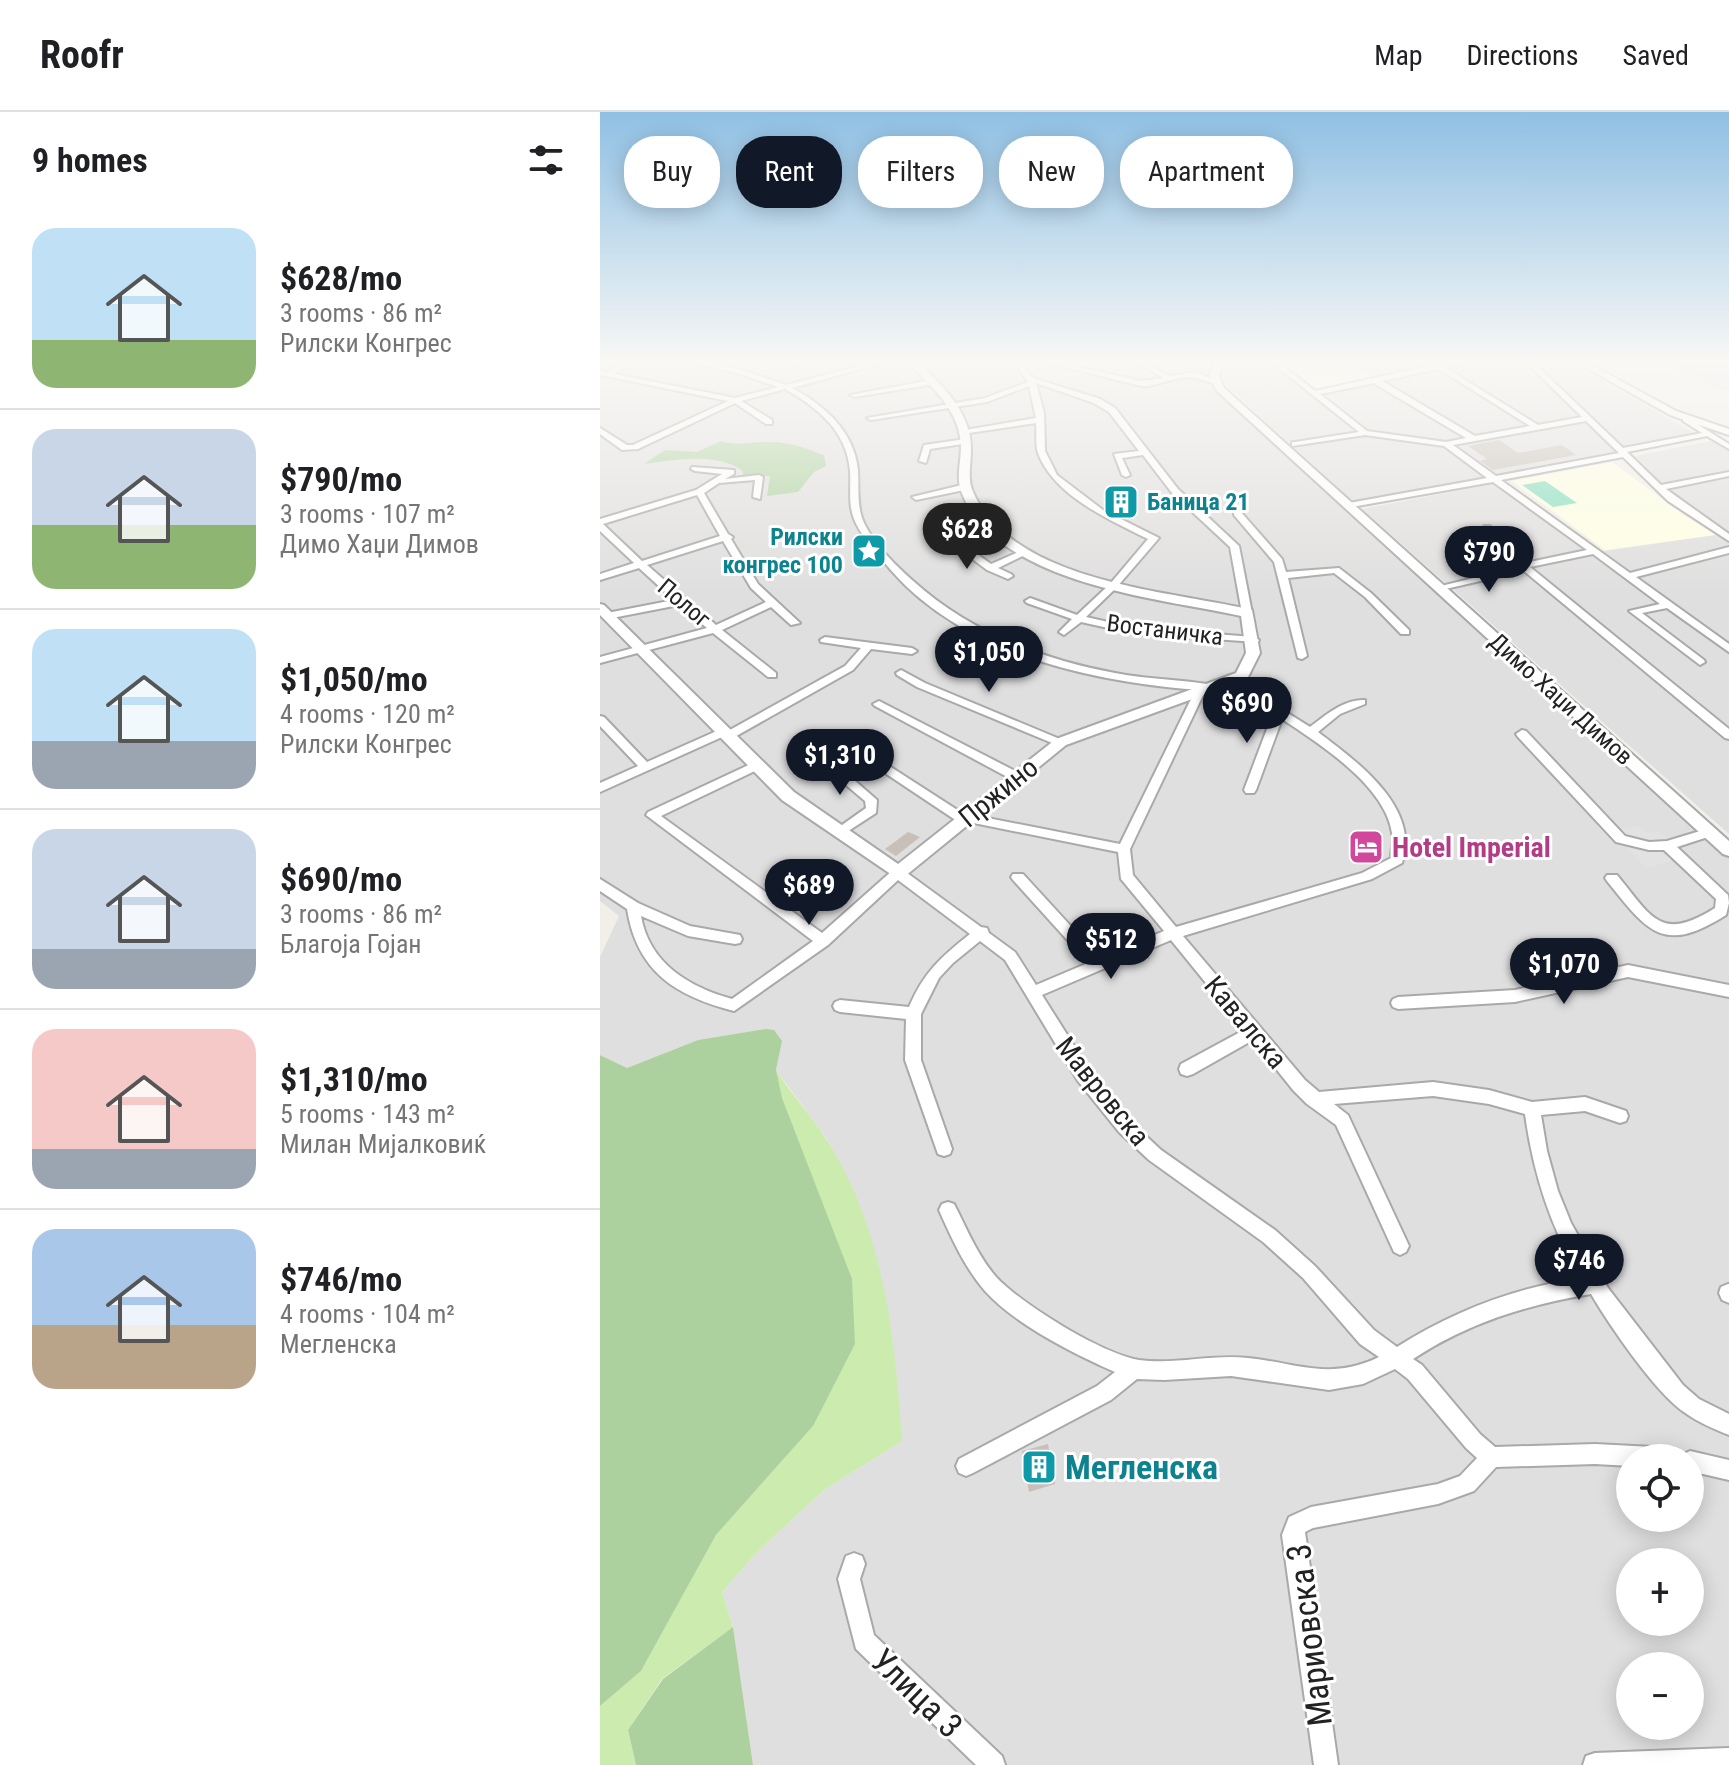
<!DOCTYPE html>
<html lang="en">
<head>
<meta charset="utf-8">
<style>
  :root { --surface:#fff; --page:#f6f6f6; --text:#202124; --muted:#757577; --line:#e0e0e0; --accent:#111827 }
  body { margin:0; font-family:"Roboto Condensed",sans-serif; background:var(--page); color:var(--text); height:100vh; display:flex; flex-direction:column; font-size:30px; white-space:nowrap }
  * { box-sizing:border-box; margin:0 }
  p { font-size:26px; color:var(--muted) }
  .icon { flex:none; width:44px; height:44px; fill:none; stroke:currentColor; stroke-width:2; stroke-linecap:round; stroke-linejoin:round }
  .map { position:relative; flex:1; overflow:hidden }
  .sheet { display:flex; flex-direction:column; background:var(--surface); width:600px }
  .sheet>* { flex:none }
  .hud { position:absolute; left:24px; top:24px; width:760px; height:72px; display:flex; gap:16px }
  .tools { position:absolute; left:1016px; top:1332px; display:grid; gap:16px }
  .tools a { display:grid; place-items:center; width:88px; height:88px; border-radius:50%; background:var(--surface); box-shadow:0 4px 20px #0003; font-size:40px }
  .price { position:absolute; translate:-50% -68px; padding:0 18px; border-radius:28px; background:var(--accent); color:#fff; font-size:26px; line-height:52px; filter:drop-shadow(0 2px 4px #0008) }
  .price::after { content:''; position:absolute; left:50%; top:48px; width:24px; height:18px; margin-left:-12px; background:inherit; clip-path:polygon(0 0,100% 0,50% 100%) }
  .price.current { background:#222; color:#fff }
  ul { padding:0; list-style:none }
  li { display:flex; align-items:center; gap:24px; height:200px; padding:0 32px }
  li+li { border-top:2px solid var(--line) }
  li span { display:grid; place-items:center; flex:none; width:224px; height:160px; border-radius:24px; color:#555 }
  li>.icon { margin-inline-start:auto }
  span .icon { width:96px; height:96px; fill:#fffc; stroke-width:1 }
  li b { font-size:34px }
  h2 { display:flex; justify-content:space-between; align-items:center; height:96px; padding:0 32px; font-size:34px }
  .pill { padding:0 28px; border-radius:32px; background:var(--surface); box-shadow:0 4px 20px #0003; font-size:28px; line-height:72px }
  .pill.current { background:var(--accent); color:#fff }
  header { display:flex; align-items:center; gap:48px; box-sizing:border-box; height:112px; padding:0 40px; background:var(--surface); border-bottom:2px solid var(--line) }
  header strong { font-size:38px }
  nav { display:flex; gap:44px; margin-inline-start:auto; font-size:28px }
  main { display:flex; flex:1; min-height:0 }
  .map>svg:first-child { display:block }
  .residential { fill:#e0dfdf; fill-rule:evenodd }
  .industrial { fill:#ebdae7 }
  .education { fill:#ffffe4 }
  .grass { fill:#ccebaf }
  .forest { fill:#acd19e }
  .pitch { fill:#88dfbe }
  .parking { fill:#e2e2e2 }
  .building { fill:#c7bfb8 }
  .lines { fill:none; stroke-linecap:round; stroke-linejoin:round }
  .minor-casing { stroke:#a9a9a9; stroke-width:4 }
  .tertiary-casing { stroke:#a9a9a9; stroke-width:4 }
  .minor { fill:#fff; fill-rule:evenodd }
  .tertiary { fill:#fff; fill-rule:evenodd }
  .labels { text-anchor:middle; stroke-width:6; stroke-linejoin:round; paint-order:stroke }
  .far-culture-label { font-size:24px; font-weight:bold; fill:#0d838f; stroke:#fff; text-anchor:start }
  .far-street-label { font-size:24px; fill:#222; stroke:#fff }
  .street-label { font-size:28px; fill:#222; stroke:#fff }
  .hotel-label { font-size:28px; font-weight:bold; fill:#b23c85; stroke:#fff; text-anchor:start }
  .near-culture-label { font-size:34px; font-weight:bold; fill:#0d838f; stroke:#fff; text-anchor:start }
  .near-street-label { font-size:34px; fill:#222; stroke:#fff }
</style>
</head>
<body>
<header>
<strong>Roofr</strong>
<nav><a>Map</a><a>Directions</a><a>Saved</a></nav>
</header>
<main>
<section class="sheet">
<h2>9 homes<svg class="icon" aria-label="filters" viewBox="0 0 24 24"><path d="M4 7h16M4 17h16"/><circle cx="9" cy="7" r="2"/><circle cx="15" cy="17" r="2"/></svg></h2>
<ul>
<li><span style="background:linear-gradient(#bfe0f5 70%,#8fb573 0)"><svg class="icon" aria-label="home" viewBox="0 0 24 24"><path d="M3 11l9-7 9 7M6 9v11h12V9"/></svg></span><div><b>$628/mo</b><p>3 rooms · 86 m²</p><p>Рилски Конгрес</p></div></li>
<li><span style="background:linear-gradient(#c9d6e8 60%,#8fb573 0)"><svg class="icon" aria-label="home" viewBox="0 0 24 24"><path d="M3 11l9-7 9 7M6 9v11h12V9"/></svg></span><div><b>$790/mo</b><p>3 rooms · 107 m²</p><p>Димо Хаџи Димов</p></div></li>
<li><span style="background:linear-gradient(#bfe0f5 70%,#9aa5b1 0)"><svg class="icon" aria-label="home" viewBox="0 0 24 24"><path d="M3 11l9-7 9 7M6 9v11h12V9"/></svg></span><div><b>$1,050/mo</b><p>4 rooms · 120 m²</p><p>Рилски Конгрес</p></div></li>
<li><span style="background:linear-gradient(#c9d6e8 75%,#9aa5b1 0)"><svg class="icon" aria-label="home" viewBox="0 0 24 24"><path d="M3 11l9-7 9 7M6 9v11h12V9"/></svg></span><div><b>$690/mo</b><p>3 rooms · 86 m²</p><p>Благоја Гојан</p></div></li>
<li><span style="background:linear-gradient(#f6c9c9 75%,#9aa5b1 0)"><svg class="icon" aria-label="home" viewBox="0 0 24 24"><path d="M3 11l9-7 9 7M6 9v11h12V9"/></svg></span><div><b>$1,310/mo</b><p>5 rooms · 143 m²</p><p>Милан Мијалковиќ</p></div></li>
<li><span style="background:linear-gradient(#a9c7e8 60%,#b9a48a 0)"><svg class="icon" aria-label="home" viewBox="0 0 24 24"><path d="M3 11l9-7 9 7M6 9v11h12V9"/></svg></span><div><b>$746/mo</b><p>4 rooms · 104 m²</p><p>Мегленска</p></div></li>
</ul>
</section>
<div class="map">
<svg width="1129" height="1653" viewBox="0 0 1129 1653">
  <rect width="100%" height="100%" fill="#f2efe8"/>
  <g class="residential">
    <path d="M0 250H620L614 270 1129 738V1653H153L133 1515 122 1480 159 1438 224 1378 302 1329 253 1077 227 1027 176 958 182 929 156 919 98 928 27 956 0 943V845L19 804 0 789ZM1030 1346H1090V1406H1030ZM1030 1450H1090V1510H1030ZM1030 1554H1090V1614H1030Z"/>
    <path d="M628 250H970L1096 322 1015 337 1016 341 755 391 629 276 623 267Z"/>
    <path d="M1111 329 1129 339V722L762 397 897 371 991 441 1115 423 1127 420 1082 392 1035 344Z"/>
  </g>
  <path class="industrial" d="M1063 250H1125L1129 252V281Z"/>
  <g class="education">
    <path d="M680 250H749L776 268 718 278Z"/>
    <path d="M1012 350 1081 401 1115 423 1005 438 912 369Z"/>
  </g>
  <path class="grass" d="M176 958C191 982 211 1003 227 1028 284 1117 295 1226 302 1329L224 1378 159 1438 122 1480 133 1515 62 1567 28 1618 36 1653H0V1594L41 1559 116 1423 213 1314Z"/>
  <g class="forest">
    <path d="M121 329C137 334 150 330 167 330 187 329 206 336 224 343L226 354 214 360 198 380 167 384 170 364H142L143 359C116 340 76 348 44 352L65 338 97 340Z"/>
    <path d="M166 917 174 918 182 929 176 958 182 986 252 1167 255 1232 213 1314 116 1423 41 1559 0 1594V943L27 956 98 928Z"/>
    <path d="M133 1515 153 1653H36L28 1618 63 1567Z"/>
  </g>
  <path class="pitch" d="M945 369 977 391 953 395 922 373Z"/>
  <path class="parking" d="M1038 714 1047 721 1058 719 1087 744 1046 756 1011 720Z"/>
  <g class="building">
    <path d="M899 328 918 341 962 333 976 343 893 358 880 349 887 347 868 334Z"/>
    <path d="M308 720 320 725 296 744 285 737Z"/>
    <path d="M448 1332 455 1372 429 1380 422 1339Z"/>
  </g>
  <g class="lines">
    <defs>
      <g id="minor">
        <path d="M24 250H31L14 262 135 286 178 275 137 261 88 250H100L138 257 186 273 276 250H286L192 276C224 293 254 319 258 358 259 374 257 391 262 406 270 428 295 453 312 468 368 519 440 547 515 561 549 568 584 567 618 574V578H601L604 581 530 737 533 763 576 815 762 761 791 746C791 738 794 728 792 721 785 673 718 631 682 607L656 678 654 681H646L644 678 673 601 626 570 631 567 635 568 710 615C726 603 744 587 765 588V592L740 602 718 620C756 649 821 695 802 751L772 767 583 824 705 968 719 980 833 970 889 978 932 990 985 985 1026 999 1028 1004 1026 1009 1020 1011 985 999 941 1003 947 1039 958 1079 971 1111 1008 1176 1083 1273 1099 1287 1129 1302V1323C1114 1317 1097 1310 1084 1300 1055 1280 1010 1214 991 1182 926 1193 868 1211 813 1247L822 1253 880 1322 895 1335 995 1332 1073 1336 1080 1339 1082 1343 1090 1339 1129 1348V1368L1090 1359V1346H1030V1354L995 1352 896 1355 874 1379 838 1392 713 1416 705 1420 738 1653H714L682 1423 689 1405 711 1395 838 1372 860 1364 877 1346 866 1336 808 1267 795 1257 763 1272 729 1278 631 1264 564 1268 537 1267 511 1288 373 1361 366 1364 359 1361 356 1354 359 1347 497 1274 515 1260C472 1241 416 1213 385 1179 365 1156 351 1125 339 1098L342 1092 348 1090 354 1092C367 1117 378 1145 397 1166 423 1193 502 1242 539 1248 575 1253 612 1242 648 1246 697 1251 730 1269 779 1245L760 1232 703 1166 663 1130 549 1048 519 1020 478 969 405 848 380 829 353 851 339 866 321 902V948L352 1037 350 1042 344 1044 338 1042 305 948 306 907 240 900 235 898 233 894 235 890 240 888 309 895C324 860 341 845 370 822L298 768 228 833 134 899C76 884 37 860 27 797L0 779V767L38 791 90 814 140 823 142 827 140 831 135 832 88 824 41 804C49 851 89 875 132 887L213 829 46 703 48 700 155 650 159 651V657L61 704 222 821 293 758H303L381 815 387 816 389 821 415 840 436 873 488 851 413 768 411 765 413 762H423L500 846 564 819 521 767 518 740 354 707 225 621 227 619H235L362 701 520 732 594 581 598 578C484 569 349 539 278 442 269 431 259 420 254 407 248 392 251 375 250 359 247 319 217 295 185 277L141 289 172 308V312H166L135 291 38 337 22 338 0 322V316L27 333H33L128 289 0 263V259L7 260ZM571 828 644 918 581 952 579 957 581 962 587 964 593 962 653 928 693 978 707 992 736 1013 794 1140 800 1143 806 1140 809 1134 748 1003 734 992 833 984 889 992 925 1002C933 1060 950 1115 981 1166 914 1176 854 1199 797 1235L774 1218 715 1154 675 1118 561 1038 531 1010 490 959 442 883Z"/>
        <path d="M194 250H202L187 257 182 256Z"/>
        <path d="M414 250H420L433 266 500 287 515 296 578 377 639 434 652 501 647 504 642 501 630 435 572 381 543 343 522 346 530 363 526 365 522 363 514 342 539 339 509 300 494 291 436 271 444 301 445 339 457 363 503 398 559 426 516 476 486 505 535 516 654 525 659 528 658 530 535 522 481 510 464 523 459 520 472 507 427 491 425 489 430 486 477 503 510 472 548 427C510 408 454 384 438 341 435 333 437 320 436 311L362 322 361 320 365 318 436 306 429 274 387 290 271 308 267 306 385 286 428 270Z"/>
        <path d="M445 250H456L541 269 564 266 536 250H543L570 264 596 260 618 270 614 272C584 259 578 268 548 274H541Z"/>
        <path d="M671 250H678L715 279 838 252 868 250 846 256 938 313 982 305 926 250H933L1023 336 1102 321 1083 309V305H1086L1129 332V337L1107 324 1027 340 1061 373 1129 360V364L1066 377 1129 422V429L1068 389 1023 345 901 368 1030 461 1129 435V441L1036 465 1129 532V540L1067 496 1042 501 1104 548 1105 550 1100 553 1029 499 1060 492 993 442 930 455 1129 617V627L1125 626 924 459 841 478V474L919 455 884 418V414H890L925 451 987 438 893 370 746 396 745 394 749 391 887 366 844 334 765 323 692 334V330H695L759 320ZM839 257 930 314 875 324 782 269ZM775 271V272L866 326 846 330 767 319 720 282ZM986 309 1019 341 896 364 853 333Z"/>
        <path d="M332 268 335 272 254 285 250 283Z"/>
        <path d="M366 327H369V331L330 337 326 351 319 349 324 333Z"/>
        <path d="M92 355 134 358V362L125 367 159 363 163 365 160 387 153 385 155 368 119 371 104 381 128 422 133 425 131 427 158 472 200 511 191 513 171 495 122 518 176 561V565H168L113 521 0 551V545L107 516 79 493 7 507 2 504 7 501 74 488 39 456 0 468V462L34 451 0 419V407L96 378 122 362 95 359 91 357ZM97 383 120 424 42 449 3 412ZM123 429 151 476 166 490 116 513 47 453Z"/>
        <path d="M366 372 370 375 369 377 316 388 312 385Z"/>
        <path d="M634 399H640L682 447 686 460 739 456 771 481 809 518V522H801L765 485 734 461 688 466 707 544 702 547 698 546 674 450 634 403Z"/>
        <path d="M346 420 391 452 423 438 431 440 398 456 411 462 413 464 408 467 387 458 343 425V421Z"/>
        <path d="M225 525 312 536 317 539 312 542 271 537 253 558 131 627 122 625 0 680V671L38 654 0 614V604L4 605 47 650 119 618 128 619 245 554 261 536 221 530 220 528Z"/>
        <path d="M301 558 325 571 467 630 461 634 457 633 317 575 297 563 296 561Z"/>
        <path d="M279 589 421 662 423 665 417 669 413 668 275 594 273 592Z"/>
        <path d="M922 618 926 619 1025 724 1049 730 1067 729 1110 716 1114 717 1116 720 1114 723 1077 735 1128 783 1129 791 1126 803C1063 843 1048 820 1007 769L1005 766 1007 763H1017C1051 804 1060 831 1115 796L1116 787 1064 738H1049L1016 730 918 625 916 622Z"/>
        <path d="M225 645 229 646 277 688 276 701 239 725 235 724 233 721 235 718 266 696 265 689 221 652 219 649Z"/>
        <path d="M1028 853 1129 873V885L1028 865 915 890 798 897 793 895 791 891 793 887 798 885 915 878Z"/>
        <path d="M1128 1172H1129V1191L1122 1188 1119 1181 1121 1175Z"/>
        <path d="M254 1441 262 1444 265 1452 260 1467 274 1523 402 1644 405 1653H376L256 1537 238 1467 246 1444Z"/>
        <path d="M1129 1636V1653H983L986 1644 995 1641Z"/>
      </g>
      <g id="tertiary">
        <path d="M308 250H317L323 255C346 277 372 304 371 338 371 352 367 367 373 380 414 471 566 478 652 498L660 541 647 567 466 633 304 765 298 767 182 688 0 503V492L4 493 194 680 298 752 456 627 636 561 646 541 641 504C557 486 396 472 361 379 356 365 361 349 361 336 361 298 331 275 308 250Z"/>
        <path d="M616 250H624L619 264 624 276 1129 729V744L1123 742 617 279 609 264Z"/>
        <path d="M976 250H986L1076 299 1129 317V323L1070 303Z"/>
      </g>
    </defs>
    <use href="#minor" class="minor-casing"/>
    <use href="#tertiary" class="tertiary-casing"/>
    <use href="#minor" class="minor"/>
    <use href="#tertiary" class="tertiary"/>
  </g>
  <linearGradient id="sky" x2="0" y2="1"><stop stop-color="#8fc0e4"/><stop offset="0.52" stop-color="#f9f8f5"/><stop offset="1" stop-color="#f9f8f5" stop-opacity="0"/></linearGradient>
  <rect width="1129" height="481" fill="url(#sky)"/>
  <defs>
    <symbol id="building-square" viewBox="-11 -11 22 22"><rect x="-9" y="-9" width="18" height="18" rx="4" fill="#0f9aa8" stroke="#fff"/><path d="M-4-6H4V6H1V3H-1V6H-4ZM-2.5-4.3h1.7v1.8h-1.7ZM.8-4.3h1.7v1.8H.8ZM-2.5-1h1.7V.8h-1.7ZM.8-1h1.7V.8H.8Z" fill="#fff"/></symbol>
    <symbol id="sight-square" viewBox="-11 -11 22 22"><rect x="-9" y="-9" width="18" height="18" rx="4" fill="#0f9aa8" stroke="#fff"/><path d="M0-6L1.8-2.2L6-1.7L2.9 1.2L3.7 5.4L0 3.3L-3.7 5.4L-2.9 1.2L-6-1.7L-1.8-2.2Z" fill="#fff"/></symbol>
    <symbol id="hotel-square" viewBox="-11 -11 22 22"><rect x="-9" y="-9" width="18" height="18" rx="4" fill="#d1479c" stroke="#fff"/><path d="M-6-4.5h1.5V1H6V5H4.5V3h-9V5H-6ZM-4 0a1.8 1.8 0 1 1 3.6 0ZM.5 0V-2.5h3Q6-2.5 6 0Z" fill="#fff"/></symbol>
  </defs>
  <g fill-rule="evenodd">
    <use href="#building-square" x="501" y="370" width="40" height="40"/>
    <use href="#sight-square" x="249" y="419" width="40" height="40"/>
    <use href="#hotel-square" x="746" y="715" width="40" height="40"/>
    <use href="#building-square" x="419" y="1335" width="40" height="40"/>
  </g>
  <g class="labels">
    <g class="far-culture-label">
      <text x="547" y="398">Баница 21</text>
      <text x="243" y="433" text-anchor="end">Рилски<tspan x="243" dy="28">конгрес 100</tspan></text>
    </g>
    <g class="far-street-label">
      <text transform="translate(84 491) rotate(40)" y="8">Полог</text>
      <text transform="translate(565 518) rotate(7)" y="8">Востаничка</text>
      <text transform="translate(961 587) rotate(42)" y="8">Димо Хаџи Димов</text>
    </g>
    <g class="street-label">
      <text transform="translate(398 680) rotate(-39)" y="10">Пржино</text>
      <text transform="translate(646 910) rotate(50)" y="10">Кавалска</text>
      <text transform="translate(503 979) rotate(51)" y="10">Мавровска</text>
    </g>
    <g class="hotel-label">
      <text x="792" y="745">Hotel Imperial</text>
    </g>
    <g class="near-culture-label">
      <text x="465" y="1367">Мегленска</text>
    </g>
    <g class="near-street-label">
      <text transform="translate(709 1523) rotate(-97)" y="12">Мариовска 3</text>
      <text transform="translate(317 1581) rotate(44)" y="12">Улица 3</text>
    </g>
  </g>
</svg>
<div class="tools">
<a><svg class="icon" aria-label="locate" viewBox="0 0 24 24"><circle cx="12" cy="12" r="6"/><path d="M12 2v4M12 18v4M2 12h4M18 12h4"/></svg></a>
<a>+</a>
<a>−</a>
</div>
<b class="price current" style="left:367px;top:459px">$628</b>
<b class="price" style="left:889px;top:482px">$790</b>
<b class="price" style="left:389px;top:582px">$1,050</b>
<b class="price" style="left:647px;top:633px">$690</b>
<b class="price" style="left:240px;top:685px">$1,310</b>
<b class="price" style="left:209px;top:815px">$689</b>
<b class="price" style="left:511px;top:869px">$512</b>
<b class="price" style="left:964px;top:894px">$1,070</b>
<b class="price" style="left:979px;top:1190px">$746</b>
<div class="hud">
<a class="pill">Buy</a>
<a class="pill current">Rent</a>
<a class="pill">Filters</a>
<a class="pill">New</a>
<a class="pill">Apartment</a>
</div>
</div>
</main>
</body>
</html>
